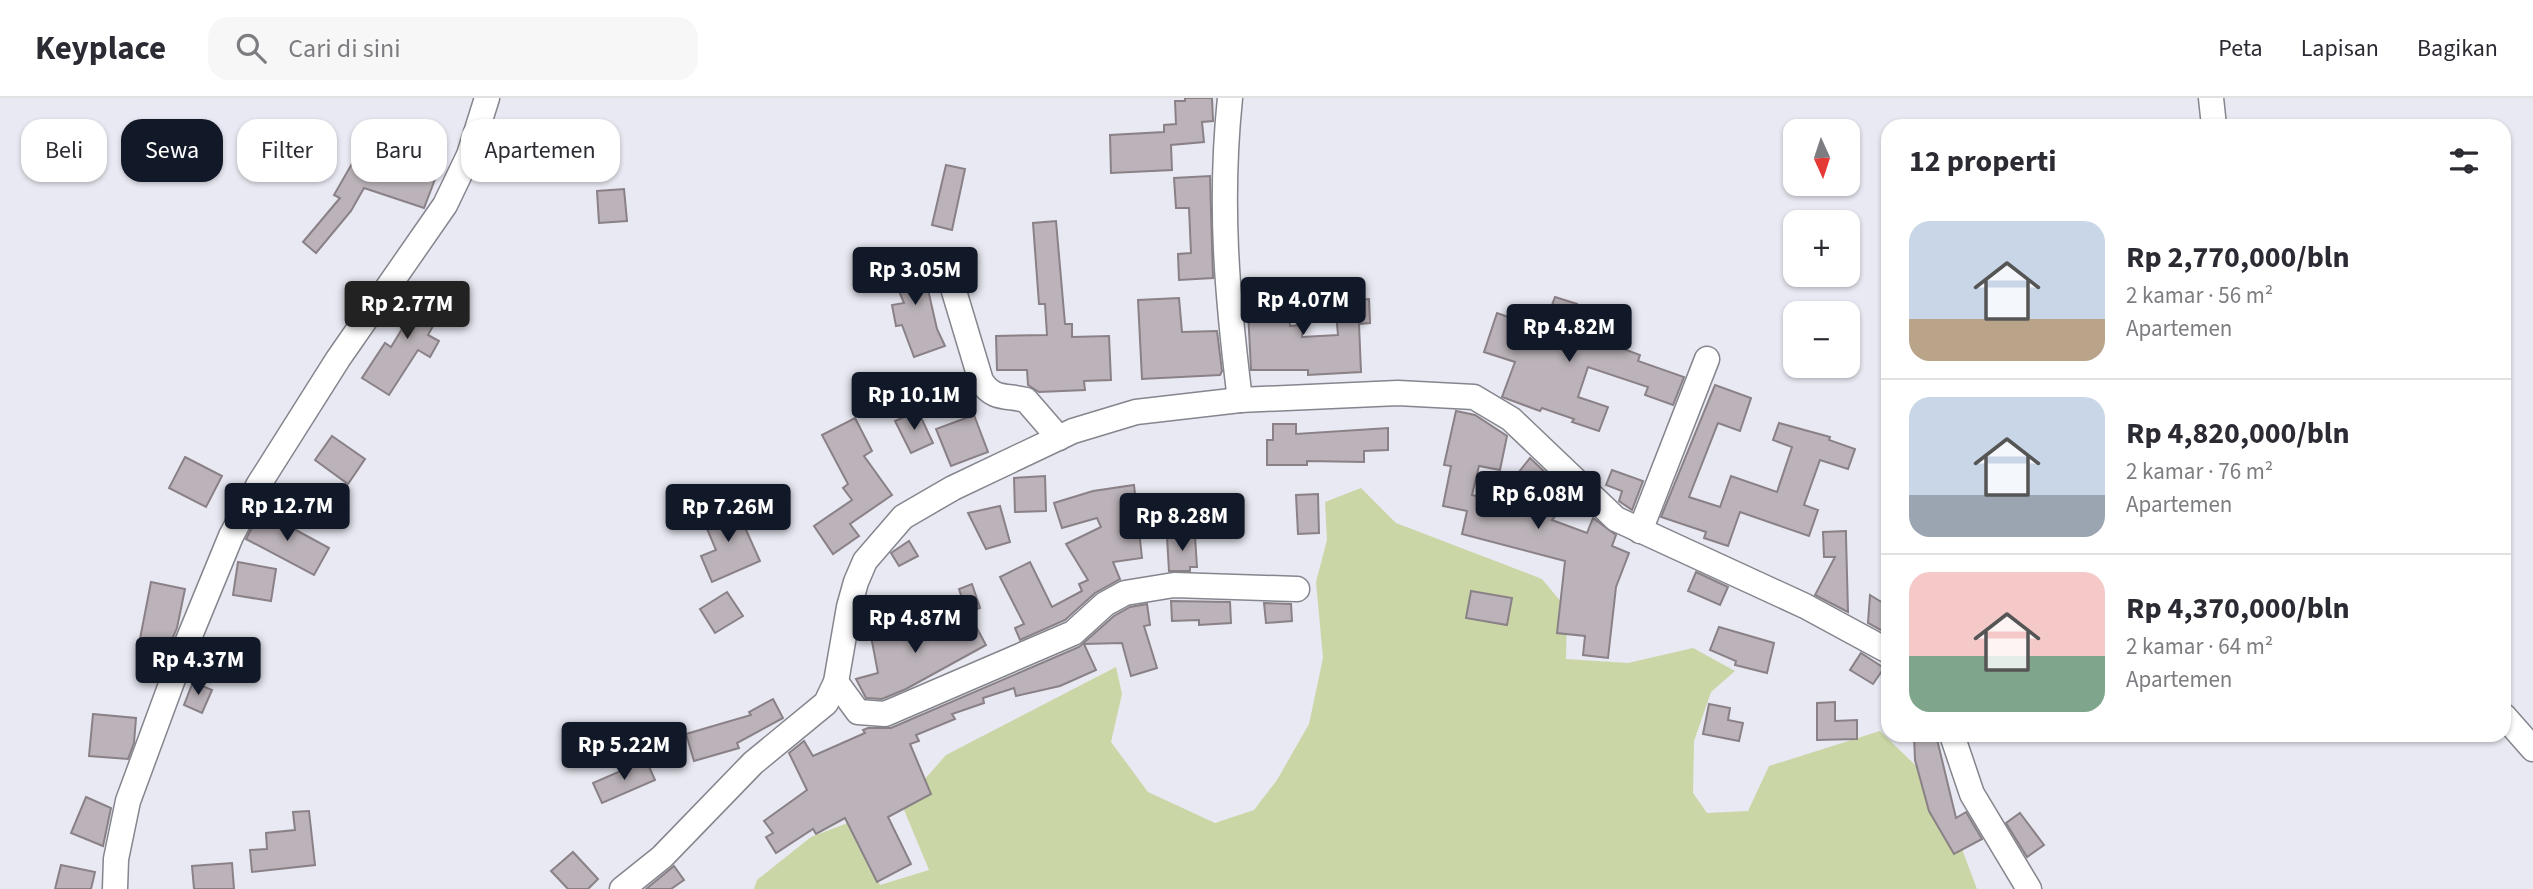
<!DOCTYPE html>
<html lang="id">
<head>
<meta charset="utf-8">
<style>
  :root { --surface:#fff; --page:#f7f7f7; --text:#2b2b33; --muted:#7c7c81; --line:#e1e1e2; --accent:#111827 }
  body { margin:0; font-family:"Source Sans 3",sans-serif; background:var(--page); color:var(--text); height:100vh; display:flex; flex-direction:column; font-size:26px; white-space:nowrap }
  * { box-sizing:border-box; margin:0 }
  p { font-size:23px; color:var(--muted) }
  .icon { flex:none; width:38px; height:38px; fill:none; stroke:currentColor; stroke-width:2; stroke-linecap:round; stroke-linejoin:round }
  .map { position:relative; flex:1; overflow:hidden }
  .side { position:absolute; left:1881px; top:21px; width:630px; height:623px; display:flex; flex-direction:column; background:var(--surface); border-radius:21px; box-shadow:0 2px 5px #0004 }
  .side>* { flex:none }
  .banner { position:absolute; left:21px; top:21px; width:665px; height:63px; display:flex; gap:14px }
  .needle { width:46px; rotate:177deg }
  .fabs { position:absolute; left:1783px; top:21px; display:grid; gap:14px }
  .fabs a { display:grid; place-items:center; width:77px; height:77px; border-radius:14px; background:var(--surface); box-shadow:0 2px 5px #0004; font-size:35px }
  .price { position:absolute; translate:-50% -60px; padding:0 16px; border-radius:7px; background:var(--accent); color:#fff; font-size:23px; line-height:46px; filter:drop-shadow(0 2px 4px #0008) }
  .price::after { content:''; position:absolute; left:50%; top:42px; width:21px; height:16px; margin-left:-10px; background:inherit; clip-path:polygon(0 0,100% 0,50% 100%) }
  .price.selected { background:#222; color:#fff }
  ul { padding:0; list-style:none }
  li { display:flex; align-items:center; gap:21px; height:175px; padding:0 28px }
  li+li { border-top:2px solid var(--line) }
  li span { display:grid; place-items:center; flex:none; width:196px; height:140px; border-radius:21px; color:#555 }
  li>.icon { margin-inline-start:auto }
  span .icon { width:84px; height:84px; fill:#fffc; stroke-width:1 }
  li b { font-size:30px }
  h2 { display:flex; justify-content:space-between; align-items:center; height:84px; padding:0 28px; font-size:30px }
  .chip { padding:0 24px; border-radius:21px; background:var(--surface); box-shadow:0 2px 5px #0004; font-size:24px; line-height:63px }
  .chip.selected { background:var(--accent); color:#fff }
  header { display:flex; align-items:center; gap:42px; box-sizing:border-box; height:98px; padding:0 35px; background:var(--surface); border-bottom:2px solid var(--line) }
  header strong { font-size:33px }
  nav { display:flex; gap:38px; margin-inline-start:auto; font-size:24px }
  .search { width:490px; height:63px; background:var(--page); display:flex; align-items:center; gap:18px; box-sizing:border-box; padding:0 24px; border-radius:21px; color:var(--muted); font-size:26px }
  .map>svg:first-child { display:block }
  .green { fill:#cad6a6 }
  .building { fill:#bbb3b9; stroke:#8a8187; stroke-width:2 }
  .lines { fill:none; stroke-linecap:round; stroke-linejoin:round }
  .minor-casing { stroke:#84858d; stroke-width:27 }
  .minor { stroke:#fff; stroke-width:24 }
</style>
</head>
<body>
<header>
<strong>Keyplace</strong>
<div class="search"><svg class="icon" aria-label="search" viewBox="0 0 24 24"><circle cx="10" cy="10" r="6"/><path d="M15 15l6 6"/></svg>Cari di sini</div>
<nav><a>Peta</a><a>Lapisan</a><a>Bagikan</a></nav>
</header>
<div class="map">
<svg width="2533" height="791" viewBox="0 0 2533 791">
  <rect width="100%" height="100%" fill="#e8e9f2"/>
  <path class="green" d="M1361 390 1396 425 1542 481 1567 511 1566 561 1628 565 1693 550 1735 573 1711 594 1694 643 1693 695 1707 715 1748 713 1769 668 1880 633 1939 690 1977 791H754L757 782 811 739 858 721 880 787 929 772 902 707 946 657 1116 569 1122 596 1111 644 1148 694 1215 725 1254 712 1277 682 1309 626 1323 560 1316 484 1327 442 1325 404Z"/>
  <g class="building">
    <path d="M1185 0H1212L1213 23 1202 24 1204 44 1171 47 1172 72 1111 75 1110 37 1164 34V27L1176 26 1175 3H1185Z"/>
    <path d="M354 62 387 80 393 62 437 76 424 110 364 90 351 113 316 155 303 144 340 100 334 97Z"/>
    <path d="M946 67 965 71 952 132 932 127Z"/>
    <path d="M1210 78 1213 180 1179 182 1178 156 1191 155 1189 110H1176L1174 80Z"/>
    <path d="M624 91 627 123 599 125 597 93Z"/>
    <path d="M1056 123 1065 226H1072V239L1109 238 1111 282 1084 283 1085 292 1039 294 1028 287 1027 272H997L996 238 1047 237 1045 206H1039L1033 125Z"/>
    <path d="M917 156 924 174 937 231 945 248 914 259 902 227 896 228 892 207 904 205 889 169Z"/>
    <path d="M419 188 447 203 428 237 439 243 430 259 418 252 389 297 362 280 385 245 391 249 410 218 403 215Z"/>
    <path d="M1287 190 1290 228 1302 227V239L1338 237 1335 204 1369 201 1370 225 1359 226 1361 274 1308 277V272H1251L1247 193Z"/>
    <path d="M1555 199 1577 206 1572 220 1617 235 1613 247 1640 257 1638 263 1684 279 1673 307 1645 297 1648 289 1588 269 1578 299 1608 309 1599 333 1572 324 1574 321 1542 310 1540 313 1502 299 1515 264 1484 254 1497 215 1543 231Z"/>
    <path d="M1179 200 1182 234 1217 233 1222 273 1220 277 1142 281 1138 202Z"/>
    <path d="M1715 287 1751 300 1740 333 1718 325 1689 399 1720 409 1731 378 1777 394 1792 349 1773 342 1779 325 1830 339 1829 342 1855 351 1848 371 1820 362 1804 407 1818 412 1809 438 1740 414 1728 448 1704 440 1706 434 1661 419Z"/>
    <path d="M918 313 933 345 911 355 895 323Z"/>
    <path d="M1456 313 1475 317 1507 338 1500 372 1479 368 1472 397 1493 402 1492 406 1496 402 1557 415 1514 380 1530 360 1571 399 1552 422 1587 435 1593 420 1616 437 1612 448 1629 455 1616 489 1608 560 1583 557 1585 538 1557 535 1565 463 1462 436 1467 413 1443 408 1451 368 1444 367Z"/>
    <path d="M974 317 988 354 951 368 936 331Z"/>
    <path d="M855 320 872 353 864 358 892 397 850 426 859 438 833 456 814 428 852 402 843 390 848 386 822 337Z"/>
    <path d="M1273 326H1296V336L1388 330V352L1364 353V364L1307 363V367H1267V342H1273Z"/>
    <path d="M332 338 365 361 348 386 315 362Z"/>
    <path d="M185 359 222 378 206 409 169 390Z"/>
    <path d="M1612 372 1643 383 1632 412 1619 403 1622 393 1606 387Z"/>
    <path d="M1045 378 1046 413 1015 414 1014 380Z"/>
    <path d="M1134 387 1142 460 1113 464 1120 481 1095 495 1065 522 1020 542 1015 530 1024 526 1000 479 1030 464 1052 509 1082 493 1079 486 1088 482 1066 446 1101 429 1097 420 1062 430 1054 405 1093 393Z"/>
    <path d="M1318 396 1319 435 1298 436 1296 397Z"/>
    <path d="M734 405 760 463 712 484 701 458 716 452 702 419Z"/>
    <path d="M1000 408 1010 444 986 451 968 415Z"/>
    <path d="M261 413 329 450 314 477 246 441Z"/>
    <path d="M1846 433V438L1848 514 1815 497 1835 459H1824L1823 434Z"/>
    <path d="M1195 438 1197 469H1190V473H1169L1167 439Z"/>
    <path d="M909 443 918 458 899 468 891 455Z"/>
    <path d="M238 464 276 471 271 503 233 497Z"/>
    <path d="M1696 474 1728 489 1720 507 1688 493Z"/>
    <path d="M151 484 185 491 177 530 167 553 139 546Z"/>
    <path d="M972 486 980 510 967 515 959 491Z"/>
    <path d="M1471 493 1512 500 1507 527 1466 520Z"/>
    <path d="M727 494 743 518 715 535 700 511Z"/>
    <path d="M1870 497 1888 508V536L1868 525Z"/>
    <path d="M1171 503 1230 504 1231 525 1199 527V522L1172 523Z"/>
    <path d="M1264 505 1291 506 1292 523 1266 525Z"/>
    <path d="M1147 506 1150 527 1144 528 1157 570 1131 578 1122 545 1084 546 1096 572 1060 588 1016 598 1014 590 983 600 984 605 952 616 955 621 916 637 919 643 910 646 931 696 888 719 911 766 877 784 845 720 816 736 813 731 776 755 766 739 773 735 764 723 807 692 789 655 804 643 813 658 865 635 863 632 868 630H891L1079 549 1114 518 1130 509Z"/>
    <path d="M933 519 940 542 973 523 986 547 906 591 882 601 866 600 856 581 878 575 870 533Z"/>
    <path d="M1719 529 1774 545 1767 575 1735 567 1736 563 1710 552Z"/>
    <path d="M1861 555 1884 570 1873 586 1850 572Z"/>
    <path d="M193 584 212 592 202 615 184 607Z"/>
    <path d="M773 601 783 620 737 645 739 650 694 663 686 636 751 617 749 614Z"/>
    <path d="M1835 604V623L1857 622V641L1817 642V605Z"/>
    <path d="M1709 606 1730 610 1728 622 1743 625 1739 643 1703 636Z"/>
    <path d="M93 616 136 620 134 645 128 661 89 658Z"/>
    <path d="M1914 637H1936L1956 720 1966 714 1982 741 1954 756 1929 713 1915 662Z"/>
    <path d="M646 662 655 682 602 705 593 685Z"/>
    <path d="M86 699 111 710 103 748 71 735Z"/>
    <path d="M309 713 315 767 252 774 250 752 267 751 266 735 295 732 293 714Z"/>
    <path d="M2020 715 2044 747 2027 759 2006 725Z"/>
    <path d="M573 754 598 781 588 791H568L551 773Z"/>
    <path d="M232 765 234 791H194L192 768Z"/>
    <path d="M61 767 95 774 91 791H55Z"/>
    <path d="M674 768 684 782 671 791H646Z"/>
  </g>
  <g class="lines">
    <defs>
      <g id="minor">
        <path d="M1230 0C1219 106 1227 197 1240 302"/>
        <path d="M2211 0 2214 28"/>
        <path d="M947 170 981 283C993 302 1006 297 1026 302L1059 340"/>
        <path d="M1640 433 1707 261"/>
        <path d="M836 584 858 614 885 616 1073 535 1105 506 1125 495 1174 487 1297 491"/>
        <path d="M2504 618 2533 651"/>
        <path d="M1952 637 1972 696 2029 791"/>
        <path d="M115 791 116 761 128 703 180 562 231 438 259 386 338 261 445 107 469 57 487 0"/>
        <path d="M622 791 662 759 753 665 826 605 836 584 849 509 856 484 865 463 903 419 953 390 1073 333 1136 314 1240 302 1398 295 1474 299 1511 321 1616 421 1805 508 1888 553"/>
      </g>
    </defs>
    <use href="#minor" class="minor-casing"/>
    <use href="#minor" class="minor"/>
  </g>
</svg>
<div class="fabs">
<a><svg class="needle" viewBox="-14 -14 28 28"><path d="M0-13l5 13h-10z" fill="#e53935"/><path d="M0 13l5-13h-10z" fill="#7c7c81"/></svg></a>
<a>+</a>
<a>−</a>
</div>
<b class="price" style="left:915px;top:209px">Rp 3.05M</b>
<b class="price" style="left:1303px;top:239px">Rp 4.07M</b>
<b class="price selected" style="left:407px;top:243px">Rp 2.77M</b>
<b class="price" style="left:1569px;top:266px">Rp 4.82M</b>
<b class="price" style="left:914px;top:334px">Rp 10.1M</b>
<b class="price" style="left:1538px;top:433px">Rp 6.08M</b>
<b class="price" style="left:287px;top:445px">Rp 12.7M</b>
<b class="price" style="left:728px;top:446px">Rp 7.26M</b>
<b class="price" style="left:1182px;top:455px">Rp 8.28M</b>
<b class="price" style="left:915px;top:557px">Rp 4.87M</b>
<b class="price" style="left:198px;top:599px">Rp 4.37M</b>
<b class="price" style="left:624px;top:684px">Rp 5.22M</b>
<div class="banner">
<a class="chip">Beli</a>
<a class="chip selected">Sewa</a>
<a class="chip">Filter</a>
<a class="chip">Baru</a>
<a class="chip">Apartemen</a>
</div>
<section class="side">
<h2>12 properti<svg class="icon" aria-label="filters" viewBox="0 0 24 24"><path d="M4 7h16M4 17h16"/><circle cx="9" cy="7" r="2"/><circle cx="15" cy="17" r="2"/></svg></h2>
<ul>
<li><span style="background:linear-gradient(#c9d6e8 70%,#b9a48a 0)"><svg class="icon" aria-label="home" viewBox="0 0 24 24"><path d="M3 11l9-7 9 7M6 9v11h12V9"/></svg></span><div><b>Rp 2,770,000/bln</b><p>2 kamar · 56 m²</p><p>Apartemen</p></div></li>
<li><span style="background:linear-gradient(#c9d6e8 70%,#9aa5b1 0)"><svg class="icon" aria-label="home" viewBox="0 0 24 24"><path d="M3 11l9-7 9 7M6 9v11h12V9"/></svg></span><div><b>Rp 4,820,000/bln</b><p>2 kamar · 76 m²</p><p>Apartemen</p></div></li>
<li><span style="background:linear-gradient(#f6c9c9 60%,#7fa58c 0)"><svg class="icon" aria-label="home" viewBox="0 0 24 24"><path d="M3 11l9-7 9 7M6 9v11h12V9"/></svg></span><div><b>Rp 4,370,000/bln</b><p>2 kamar · 64 m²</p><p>Apartemen</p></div></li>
</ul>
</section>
</div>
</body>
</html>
